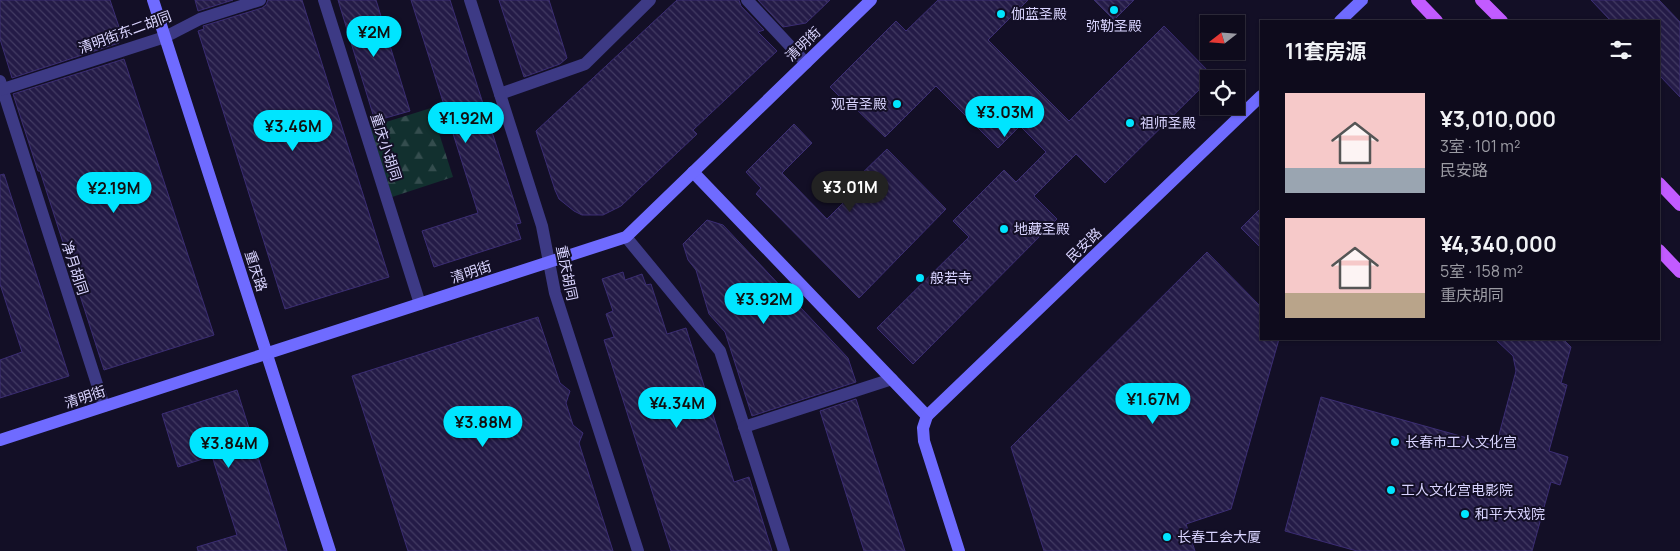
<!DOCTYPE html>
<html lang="zh">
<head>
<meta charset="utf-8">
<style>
  :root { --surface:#0e0b1c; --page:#1c1929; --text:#f1f3f6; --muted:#9b9ba3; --line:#2e2b3b; --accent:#00e5ff }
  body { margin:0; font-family:Manrope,"Noto Sans SC",sans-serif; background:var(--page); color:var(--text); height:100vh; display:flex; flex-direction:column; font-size:19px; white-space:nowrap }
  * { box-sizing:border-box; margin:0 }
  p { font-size:16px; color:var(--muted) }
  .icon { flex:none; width:28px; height:28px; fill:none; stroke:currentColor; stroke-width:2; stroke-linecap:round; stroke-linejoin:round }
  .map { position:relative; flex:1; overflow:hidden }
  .panel { position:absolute; left:1260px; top:20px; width:400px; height:320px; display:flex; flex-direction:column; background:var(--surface); border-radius:0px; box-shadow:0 1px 4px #0004,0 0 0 1px var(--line) }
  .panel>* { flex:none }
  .needle { width:32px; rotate:253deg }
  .fabs { position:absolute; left:1200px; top:15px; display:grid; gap:10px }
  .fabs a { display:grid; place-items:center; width:45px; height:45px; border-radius:0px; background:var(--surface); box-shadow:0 1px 4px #0004,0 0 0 1px var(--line); font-size:25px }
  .price { position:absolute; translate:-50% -42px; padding:0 11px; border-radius:18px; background:var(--accent); color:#111; font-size:16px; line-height:32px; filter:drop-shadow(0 1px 2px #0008) }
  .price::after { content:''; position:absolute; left:50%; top:30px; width:15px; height:11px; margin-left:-8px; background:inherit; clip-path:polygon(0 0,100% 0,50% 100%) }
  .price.current { background:#222; color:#fff }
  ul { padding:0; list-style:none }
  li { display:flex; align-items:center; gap:15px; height:125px; padding:0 25px }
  li span { display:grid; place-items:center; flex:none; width:140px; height:100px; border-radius:0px; color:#555 }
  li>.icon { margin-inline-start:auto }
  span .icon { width:60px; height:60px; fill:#fffc; stroke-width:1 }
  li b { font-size:21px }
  h2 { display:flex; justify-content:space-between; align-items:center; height:60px; padding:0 25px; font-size:21px }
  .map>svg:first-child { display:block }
  .forest { fill:url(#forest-firs) }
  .building { fill:url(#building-back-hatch); stroke:#3b2d73 }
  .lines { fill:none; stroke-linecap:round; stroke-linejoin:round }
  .lane { stroke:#3d3a85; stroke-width:12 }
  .street { stroke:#3d3a85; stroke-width:12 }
  .secondary { stroke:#6f6bff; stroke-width:12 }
  .primary { stroke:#c25bff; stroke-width:12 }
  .poi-dot { fill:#00e5ff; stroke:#130f26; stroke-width:2 }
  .labels { text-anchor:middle; stroke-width:4; stroke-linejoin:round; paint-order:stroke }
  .poi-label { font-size:14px; fill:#d9d4ff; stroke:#130f26; text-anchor:start }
  .street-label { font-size:14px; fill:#d9d4ff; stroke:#130f26 }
</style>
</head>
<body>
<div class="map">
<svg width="1680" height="551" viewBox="0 0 1680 551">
  <defs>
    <pattern id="forest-firs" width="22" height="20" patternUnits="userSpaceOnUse" patternTransform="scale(1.25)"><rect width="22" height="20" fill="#12302f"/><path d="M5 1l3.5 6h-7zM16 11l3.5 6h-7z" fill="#344d4e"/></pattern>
    <pattern id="building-back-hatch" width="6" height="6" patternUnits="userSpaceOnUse" patternTransform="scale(1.25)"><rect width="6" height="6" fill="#241b47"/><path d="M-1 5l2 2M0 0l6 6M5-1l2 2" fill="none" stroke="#433b63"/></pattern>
  </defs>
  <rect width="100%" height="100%" fill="#130f26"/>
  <path class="forest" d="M431 108 453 177 392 197 370 127Z"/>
  <g class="building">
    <path d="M0 0H110L120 30 119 43 12 78 0 39Z"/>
    <path d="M195 0H233L198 11Z"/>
    <path d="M268 0H302L389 277 285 309 198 31 204 29 203 26 262 8 266 5Z"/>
    <path d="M338 0H376L410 111 375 121Z"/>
    <path d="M411 0H450L521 223 516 224 521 239 434 267 422 231 478 213Z"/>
    <path d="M499 0H549L567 58 560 64 524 77Z"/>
    <path d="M677 0H739L741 6 764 30 758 32 777 51 693 130 697 134 621 206 603 215H582L574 211 559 199 555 190 536 131Z"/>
    <path d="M758 0H830L806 23 783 27Z"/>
    <path d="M938 0H1028L988 40 1069 121 1164 26 1213 76 1105 183 1076 154 1034 196 1057 219 913 364 877 328 969 237 953 221 1004 170 1016 182 1046 152 1020 126 998 148 936 86 885 137 851 104 849 106 830 87 896 21 906 31Z"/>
    <path d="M1094 0H1134L1114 20Z"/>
    <path d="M1591 0H1659L1680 22V97L1659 75V21H1611Z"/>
    <path d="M124 59 214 335 104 370 40 171H38L13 94Z"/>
    <path d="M794 124 812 143 782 173 827 219 859 187 853 182 887 149 946 209 859 298 756 194 761 188 746 172Z"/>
    <path d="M4 174 69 376 0 398V360L22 352 0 284V175Z"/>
    <path d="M1261 208V248L1241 228Z"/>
    <path d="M707 220 723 225 848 358 856 382 752 416 725 332 709 314 696 270 688 260 683 244Z"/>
    <path d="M1207 252 1261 307V339H1279L1231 509 1186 524 1195 551H1044L1011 447Z"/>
    <path d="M623 272 625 280 642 274 646 285 651 284 667 334 686 328 734 482 749 477 772 551H671L604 340 614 337 606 314 613 311 602 279Z"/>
    <path d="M538 317 560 383 570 391 566 403 573 425 583 433 579 443 613 551H408L352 376Z"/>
    <path d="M1495 339H1563L1571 347 1561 383 1567 385 1549 451 1568 457 1560 485 1551 482 1532 551H1357L1285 531 1321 397 1496 446 1516 371 1513 356Z"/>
    <path d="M237 390 278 521 287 551H198L197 547 237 535 212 456 178 467 162 414Z"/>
    <path d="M856 399 905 551H864L820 411Z"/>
  </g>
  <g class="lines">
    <g class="lane">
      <path d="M324 0 420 304"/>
      <path d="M747 0 806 63"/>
      <path d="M165 37 200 19 260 0"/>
      <path d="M0 81 104 406"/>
      <path d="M500 94 585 64 650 0"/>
      <path d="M626 237 720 351 784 551"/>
      <path d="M744 427 892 379"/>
    </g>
    <g class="street">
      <path d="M470 0 542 226 555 293 638 551"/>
      <path d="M0 90 165 37"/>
    </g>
    <g class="secondary">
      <path d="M153 0 330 551"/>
      <path d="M1340 21 1362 0"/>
      <path d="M693 172 927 416"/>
      <path d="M0 440 626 237 871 0"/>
      <path d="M959 551 924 441 923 428 927 416 1261 96"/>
    </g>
    <g class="primary">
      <path d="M1417 0 1437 21"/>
      <path d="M1481 0 1502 21"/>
      <path d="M1659 183 1680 205"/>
      <path d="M1659 250 1680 272"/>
    </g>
  </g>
  <g class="poi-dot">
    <circle cx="1114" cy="10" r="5"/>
    <circle cx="1001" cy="14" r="5"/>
    <circle cx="897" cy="104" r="5"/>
    <circle cx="1130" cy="123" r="5"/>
    <circle cx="1004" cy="229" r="5"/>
    <circle cx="920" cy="278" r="5"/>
    <circle cx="1395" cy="442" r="5"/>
    <circle cx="1391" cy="490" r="5"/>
    <circle cx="1465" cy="514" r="5"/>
    <circle cx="1167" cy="537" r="5"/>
  </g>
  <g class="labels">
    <g class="poi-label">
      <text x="1011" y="19">伽蓝圣殿</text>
      <text x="1114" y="31" text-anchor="middle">弥勒圣殿</text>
      <text x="887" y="109" text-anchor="end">观音圣殿</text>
      <text x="1140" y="128">祖师圣殿</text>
      <text x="1014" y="234">地藏圣殿</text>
      <text x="930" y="283">般若寺</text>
      <text x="1405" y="447">长春市工人文化宫</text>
      <text x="1401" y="495">工人文化宫电影院</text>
      <text x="1475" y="519">和平大戏院</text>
      <text x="1177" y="542">长春工会大厦</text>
    </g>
    <g class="street-label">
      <text transform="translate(125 32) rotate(-20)" y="5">清明街东二胡同</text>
      <text transform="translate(803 44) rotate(-44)" y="5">清明街</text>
      <text transform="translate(386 147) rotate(72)" y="5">重庆小胡同</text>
      <text transform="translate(1084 245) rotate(-44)" y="5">民安路</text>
      <text transform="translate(75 268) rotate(72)" y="5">净月胡同</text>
      <text transform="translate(256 271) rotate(72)" y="5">重庆路</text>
      <text transform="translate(471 272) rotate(-18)" y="5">清明街</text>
      <text transform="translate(567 273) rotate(78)" y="5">重庆胡同</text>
      <text transform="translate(85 397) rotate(-18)" y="5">清明街</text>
    </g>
  </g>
</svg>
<div class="fabs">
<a><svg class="needle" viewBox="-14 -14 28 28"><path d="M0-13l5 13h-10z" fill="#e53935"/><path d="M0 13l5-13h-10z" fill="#9b9ba3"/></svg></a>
<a><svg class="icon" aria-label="locate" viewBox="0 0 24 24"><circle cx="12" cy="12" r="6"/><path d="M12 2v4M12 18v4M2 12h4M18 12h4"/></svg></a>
</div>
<b class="price" style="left:374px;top:58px">¥2M</b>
<b class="price" style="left:1005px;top:138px">¥3.03M</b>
<b class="price" style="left:466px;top:144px">¥1.92M</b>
<b class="price" style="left:293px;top:152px">¥3.46M</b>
<b class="price current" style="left:850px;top:213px">¥3.01M</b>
<b class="price" style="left:114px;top:214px">¥2.19M</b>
<b class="price" style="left:764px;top:325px">¥3.92M</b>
<b class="price" style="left:1153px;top:425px">¥1.67M</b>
<b class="price" style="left:677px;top:429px">¥4.34M</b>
<b class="price" style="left:483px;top:448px">¥3.88M</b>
<b class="price" style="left:229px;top:469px">¥3.84M</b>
<section class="panel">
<h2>11套房源<svg class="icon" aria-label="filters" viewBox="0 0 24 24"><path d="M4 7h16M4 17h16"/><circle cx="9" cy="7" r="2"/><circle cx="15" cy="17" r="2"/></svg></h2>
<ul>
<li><span style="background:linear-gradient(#f6c9c9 75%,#9aa5b1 0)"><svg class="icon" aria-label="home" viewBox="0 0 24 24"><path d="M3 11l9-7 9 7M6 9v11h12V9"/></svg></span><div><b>¥3,010,000</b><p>3室 · 101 m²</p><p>民安路</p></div></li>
<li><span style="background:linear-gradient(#f6c9c9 75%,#b9a48a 0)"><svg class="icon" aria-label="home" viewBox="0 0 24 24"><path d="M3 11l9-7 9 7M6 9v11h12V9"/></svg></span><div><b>¥4,340,000</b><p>5室 · 158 m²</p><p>重庆胡同</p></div></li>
</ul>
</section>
</div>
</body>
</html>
